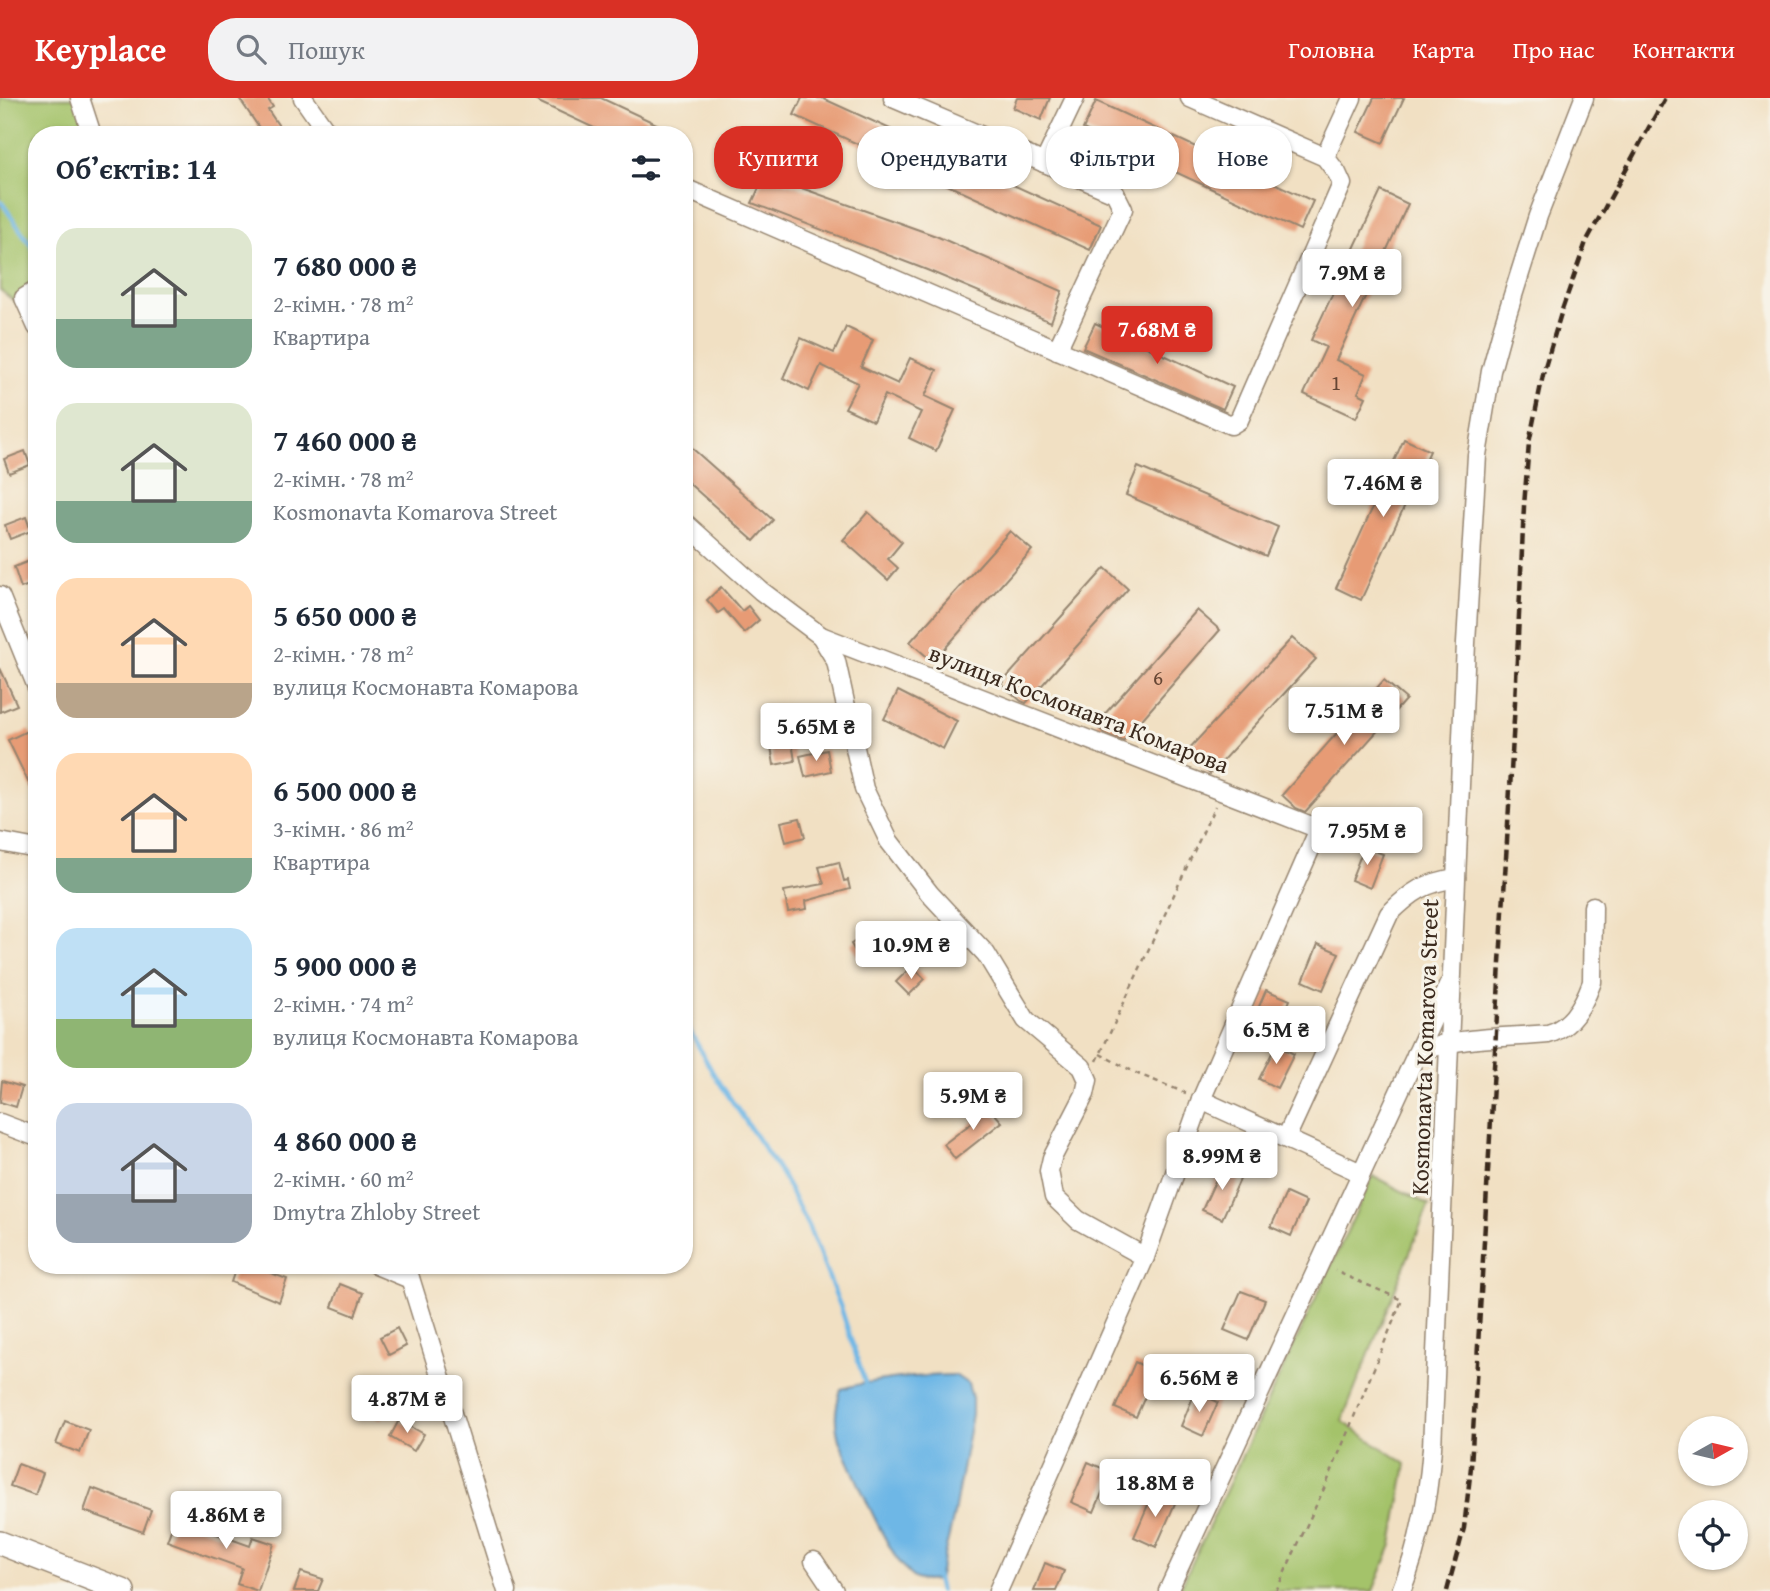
<!DOCTYPE html>
<html lang="uk">
<head>
<meta charset="utf-8">
<style>
  :root { --surface:#fff; --page:#f2f2f3; --text:#1f2937; --muted:#747a83; --accent:#d93025 }
  body { margin:0; font-family:"Gentium Book Plus",serif; background:var(--page); color:var(--text); height:100vh; display:flex; flex-direction:column; font-size:26px; white-space:nowrap }
  * { box-sizing:border-box; margin:0 }
  p { font-size:23px; color:var(--muted) }
  .icon { flex:none; width:38px; height:38px; fill:none; stroke:currentColor; stroke-width:2; stroke-linecap:round; stroke-linejoin:round }
  .map { position:relative; flex:1; overflow:hidden }
  .sheet { position:absolute; left:28px; top:28px; width:665px; height:1148px; display:flex; flex-direction:column; background:var(--surface); border-radius:28px; box-shadow:0 2px 5px #0004 }
  .sheet>* { flex:none }
  .banner { position:absolute; left:714px; top:28px; width:665px; height:63px; display:flex; gap:14px }
  .needle { width:46px; rotate:82deg }
  .buttons { position:absolute; left:1678px; top:1318px; display:grid; gap:14px }
  .buttons a { display:grid; place-items:center; width:70px; height:70px; border-radius:50%; background:var(--surface); box-shadow:0 2px 5px #0004; font-size:35px }
  .price { position:absolute; translate:-50% -60px; padding:0 16px; border-radius:7px; background:#fff; color:#222; font-size:23px; line-height:46px; filter:drop-shadow(0 2px 4px #0008) }
  .price::after { content:''; position:absolute; left:50%; top:42px; width:21px; height:16px; margin-left:-10px; background:inherit; clip-path:polygon(0 0,100% 0,50% 100%) }
  .price.selected { background:var(--accent); color:#fff }
  ul { padding:0; list-style:none }
  li { display:flex; align-items:center; gap:21px; height:175px; padding:0 28px }
  li span { display:grid; place-items:center; flex:none; width:196px; height:140px; border-radius:21px; color:#555 }
  li>.icon { margin-inline-start:auto }
  span .icon { width:84px; height:84px; fill:#fffc; stroke-width:1 }
  li b { font-size:30px }
  h2 { display:flex; justify-content:space-between; align-items:center; height:84px; padding:0 28px; font-size:30px }
  .pill { padding:0 24px; border-radius:28px; background:var(--surface); box-shadow:0 2px 5px #0004; font-size:24px; line-height:63px }
  .pill.selected { background:var(--accent); color:#fff }
  header { display:flex; align-items:center; gap:42px; box-sizing:border-box; height:98px; padding:0 35px; background:var(--accent); color:#fff }
  header strong { font-size:33px }
  nav { display:flex; gap:38px; margin-inline-start:auto; font-size:24px }
  .search { width:490px; height:63px; background:var(--page); display:flex; align-items:center; gap:18px; box-sizing:border-box; padding:0 24px; border-radius:28px; color:var(--muted); font-size:26px }
  .map>svg:first-child { display:block }
  .green { fill:#a4c36a; stroke:#707644; stroke-width:2 }
  .water { fill:#6eb7e6; stroke:#547082; stroke-width:2 }
  .lines { fill:none; stroke-linecap:round; stroke-linejoin:round }
  .stream { stroke:#6eb7e6; stroke-width:4.5 }
  .building { fill:#e79b74 }
  .minor-casing { stroke:#968570; stroke-width:21 }
  .major-casing { stroke:#968570; stroke-width:26 }
  .path { stroke:#968570; stroke-width:2.5; stroke-dasharray:5 5; stroke-linecap:butt }
  .minor { stroke:#fff; stroke-width:18 }
  .major { stroke:#fff; stroke-width:23 }
  .rail { stroke:#3b2a1e; stroke-width:4.5; stroke-dasharray:10 5; stroke-linecap:butt }
  .labels { text-anchor:middle; stroke-width:6; stroke-linejoin:round; paint-order:stroke }
  .number-label { font-size:21px; fill:#664634 }
  .street-label { font-size:24px; fill:#3b2a1e; stroke:#f7f3e8 }
</style>
</head>
<body>
<header>
<strong>Keyplace</strong>
<div class="search"><svg class="icon" aria-label="search" viewBox="0 0 24 24"><circle cx="10" cy="10" r="6"/><path d="M15 15l6 6"/></svg>Пошук</div>
<nav><a>Головна</a><a>Карта</a><a>Про нас</a><a>Контакти</a></nav>
</header>
<div class="map">
<svg width="1770" height="1493" viewBox="0 0 1770 1493">
  <rect width="100%" height="100%" fill="#f7f3e8"/>
  <filter id="ink" filterUnits="userSpaceOnUse"><feTurbulence type="fractalNoise" baseFrequency=".0143" numOctaves="2"/><feDisplacementMap in="SourceGraphic" scale="14" xChannelSelector="R" yChannelSelector="G"/><feConvolveMatrix kernelMatrix="1 2 1 2 8 2 1 2 1" color-interpolation-filters="sRGB"/></filter>
  <filter id="wash" filterUnits="userSpaceOnUse"><feTurbulence type="fractalNoise" baseFrequency=".00686" numOctaves="4" result="noise"/><feDisplacementMap in="SourceGraphic" scale="28" xChannelSelector="R" yChannelSelector="G"/><feGaussianBlur stdDeviation="1.57" result="paint"/><feColorMatrix in="noise" values="0 0 0 0 0 0 0 0 0 0 0 0 0 0 0 0 0 1.4 0 .05"/><feComposite in="paint" operator="in"/></filter>
  <g filter="url(#wash)">
    <rect width="100%" height="100%" fill="#f1e0c3"/>
    <g class="green">
      <path d="M0 0H85L93 37H37V212L22 209 0 192Z"/>
      <path d="M1373 1078 1429 1107 1342 1323 1406 1366 1392 1447 1373 1493H1179Z"/>
    </g>
    <path class="water" d="M955 1277 968 1286 972 1300V1316L953 1421 938 1482C930 1483 923 1484 916 1481 892 1470 852 1369 839 1342 834 1323 835 1311 841 1291 879 1280 916 1278 955 1277Z"/>
    <g class="lines">
      <g class="stream">
        <path d="M0 102 37 156"/>
        <path d="M684 922 713 975 782 1077 809 1130 841 1210 866 1288"/>
        <path d="M936 1477 940 1493"/>
      </g>
    </g>
    <g id="blocks">
      <g class="building">
        <path d="M239 0H267L273 9 268 12 285 37H264Z"/>
        <path d="M530 0H601L680 37H609Z"/>
        <path d="M802 0H822L1101 127 1090 152 794 17Z"/>
        <path d="M1017 0H1050L1041 22 1013 10Z"/>
        <path d="M1374 0H1404L1383 45 1358 34Z"/>
        <path d="M1096 3 1313 103 1300 132 1083 31Z"/>
        <path d="M765 77 936 138 1062 193 1051 224 927 172 752 105Z"/>
        <path d="M1381 93 1408 106 1336 262 1366 276 1358 295 1366 299 1356 320 1304 296 1326 249 1311 242Z"/>
        <path d="M1095 225 1233 289 1223 311 1083 250Z"/>
        <path d="M846 229 873 242 861 269 898 286 910 260 937 272 925 298 955 312 936 353 909 340 921 314 885 297 873 323 845 310 858 285 821 267 809 293 783 280 801 240 834 255Z"/>
        <path d="M1404 341 1430 353 1361 502 1336 490Z"/>
        <path d="M684 343 773 422 754 443 684 381Z"/>
        <path d="M25 353 30 367 9 375 4 361Z"/>
        <path d="M1138 369 1278 429 1266 458 1126 397Z"/>
        <path d="M868 414 902 444 888 461 898 470 888 482 843 442Z"/>
        <path d="M26 419 31 433 10 441 5 427Z"/>
        <path d="M1010 433 1032 452 933 564 910 544Z"/>
        <path d="M37 460V484L21 490 14 469Z"/>
        <path d="M1105 470 1128 491 1026 605 1021 603 1001 586Z"/>
        <path d="M721 489 742 513 748 508 759 522 744 535 724 511 718 515 707 502Z"/>
        <path d="M1197 512 1220 532 1123 643 1105 636 1095 627Z"/>
        <path d="M1292 540 1316 561 1210 676 1186 654Z"/>
        <path d="M0 570 17 607 0 614Z"/>
        <path d="M1384 582 1406 601 1305 714 1296 710 1282 697Z"/>
        <path d="M898 593 957 623 943 651 884 621Z"/>
        <path d="M29 632 37 648V702L8 642Z"/>
        <path d="M791 638 795 663 774 667 770 642Z"/>
        <path d="M827 652 831 673 805 679 800 658Z"/>
        <path d="M800 720 805 739 786 744 781 724Z"/>
        <path d="M1364 749 1383 756 1370 790 1351 782Z"/>
        <path d="M839 764 844 783 848 782 850 791 806 803 807 811 788 814 784 793 824 786 819 769Z"/>
        <path d="M875 831 884 845 860 861 851 846Z"/>
        <path d="M1318 846 1339 855 1323 892 1303 883Z"/>
        <path d="M912 868 925 881 909 897 896 884Z"/>
        <path d="M1266 892 1290 902 1282 921 1258 911Z"/>
        <path d="M1276 947 1294 956 1277 990 1259 981Z"/>
        <path d="M2 983 22 989 16 1009 0 1004Z"/>
        <path d="M987 1007 1002 1024 955 1061 944 1046 978 1020 976 1017Z"/>
        <path d="M1222 1068 1242 1077 1222 1121 1202 1112Z"/>
        <path d="M1286 1095 1306 1104 1291 1138 1271 1129Z"/>
        <path d="M237 1167H249L287 1181 279 1204 231 1184Z"/>
        <path d="M340 1186 363 1195 355 1218 332 1209Z"/>
        <path d="M1241 1193 1265 1202 1248 1242 1224 1232Z"/>
        <path d="M397 1230 406 1248 389 1257 380 1239Z"/>
        <path d="M1135 1264 1156 1274 1136 1319 1115 1310Z"/>
        <path d="M366 1291 390 1305 381 1322 356 1308Z"/>
        <path d="M1195 1294 1218 1304 1203 1338 1181 1328Z"/>
        <path d="M399 1322 424 1336 414 1353 390 1339Z"/>
        <path d="M65 1323 89 1332 80 1355 56 1346Z"/>
        <path d="M1088 1364 1111 1374 1094 1414 1071 1404Z"/>
        <path d="M18 1366 43 1375 35 1397 10 1388Z"/>
        <path d="M92 1390 151 1412 143 1434 84 1413Z"/>
        <path d="M1154 1393 1176 1403 1156 1449 1134 1439Z"/>
        <path d="M175 1421 250 1448 253 1439 274 1446 258 1493 237 1486 242 1470 167 1443Z"/>
        <path d="M1045 1465 1064 1473 1056 1493H1034Z"/>
        <path d="M301 1474 323 1481 318 1493H294Z"/>
      </g>
    </g>
  </g>
  <g filter="url(#ink)">
    <use href="#blocks" fill-opacity="0" stroke="#968570" stroke-width="2"/>
    <g class="lines">
      <defs>
        <g id="minor">
          <path d="M80 0 92 37"/>
          <path d="M303 0 329 37"/>
          <path d="M893 0 1115 95 1123 111 1057 252"/>
          <path d="M1325 59 1352 0"/>
          <path d="M1044 65 1075 0"/>
          <path d="M684 90 1231 327 1239 322 1342 86 1337 75 1325 59 1190 0"/>
          <path d="M37 192 24 200 37 229"/>
          <path d="M684 424 761 493 821 538 836 563 864 691 889 743 930 796 986 856 1026 922 1082 969 1088 982 1085 996 1052 1060 1049 1073 1054 1099 1078 1122 1145 1159"/>
          <path d="M0 498 37 589"/>
          <path d="M821 538 1319 731 1201 1002 1145 1159 998 1493"/>
          <path d="M0 744 37 751"/>
          <path d="M1416 957C1447 938 1510 940 1548 936 1571 930 1584 906 1592 884L1593 808"/>
          <path d="M1201 1002 1361 1075"/>
          <path d="M0 1025 37 1039"/>
          <path d="M1286 1040 1389 816C1412 793 1425 785 1456 780"/>
          <path d="M376 1167 410 1181"/>
          <path d="M406 1167 507 1493"/>
          <path d="M814 1463 834 1493"/>
          <path d="M1168 1493 1449 886"/>
          <path d="M1401 1493C1420 1447 1428 1400 1432 1350L1466 545 1477 357 1491 273 1503 229 1538 118 1584 0"/>
        </g>
        <path id="major" d="M0 1445 123 1493"/>
      </defs>
      <use href="#minor" class="minor-casing"/>
      <use href="#major" class="major-casing"/>
      <g class="path">
        <path d="M1100 956 1138 976 1186 995"/>
        <path d="M1097 963 1215 708"/>
        <path d="M1276 1493 1328 1382 1402 1202 1335 1173"/>
      </g>
      <use href="#minor" class="minor"/>
      <use href="#major" class="major"/>
      <path class="rail" d="M1447 1493 1464 1430 1471 1369 1515 604 1524 408 1529 345 1544 272 1562 212 1586 144 1665 0"/>
    </g>
  </g>
  <g class="labels">
    <g class="number-label">
      <text x="1336" y="292">1</text>
      <text x="1158" y="587">6</text>
    </g>
    <g class="street-label">
      <text transform="translate(1079 611) rotate(21)" y="8">вулиця Космонавта Комарова</text>
      <text transform="translate(1425 949) rotate(-88)" y="8">Kosmonavta Komarova Street</text>
    </g>
  </g>
</svg>
<div class="buttons">
<a><svg class="needle" viewBox="-14 -14 28 28"><path d="M0-13l5 13h-10z" fill="#e53935"/><path d="M0 13l5-13h-10z" fill="#747a83"/></svg></a>
<a><svg class="icon" aria-label="locate" viewBox="0 0 24 24"><circle cx="12" cy="12" r="6"/><path d="M12 2v4M12 18v4M2 12h4M18 12h4"/></svg></a>
</div>
<b class="price" style="left:1352px;top:211px">7.9M ₴</b>
<b class="price selected" style="left:1157px;top:268px">7.68M ₴</b>
<b class="price" style="left:1383px;top:421px">7.46M ₴</b>
<b class="price" style="left:1344px;top:649px">7.51M ₴</b>
<b class="price" style="left:816px;top:665px">5.65M ₴</b>
<b class="price" style="left:1367px;top:769px">7.95M ₴</b>
<b class="price" style="left:911px;top:883px">10.9M ₴</b>
<b class="price" style="left:1276px;top:968px">6.5M ₴</b>
<b class="price" style="left:973px;top:1034px">5.9M ₴</b>
<b class="price" style="left:1222px;top:1094px">8.99M ₴</b>
<b class="price" style="left:1199px;top:1316px">6.56M ₴</b>
<b class="price" style="left:407px;top:1337px">4.87M ₴</b>
<b class="price" style="left:1155px;top:1421px">18.8M ₴</b>
<b class="price" style="left:226px;top:1453px">4.86M ₴</b>
<div class="banner">
<a class="pill selected">Купити</a>
<a class="pill">Орендувати</a>
<a class="pill">Фільтри</a>
<a class="pill">Нове</a>
</div>
<section class="sheet">
<h2>Об’єктів: 14<svg class="icon" aria-label="filters" viewBox="0 0 24 24"><path d="M4 7h16M4 17h16"/><circle cx="9" cy="7" r="2"/><circle cx="15" cy="17" r="2"/></svg></h2>
<ul>
<li><span style="background:linear-gradient(#dfe7d0 65%,#7fa58c 0)"><svg class="icon" aria-label="home" viewBox="0 0 24 24"><path d="M3 11l9-7 9 7M6 9v11h12V9"/></svg></span><div><b>7 680 000 ₴</b><p>2-кімн. · 78 m²</p><p>Квартира</p></div></li>
<li><span style="background:linear-gradient(#dfe7d0 70%,#7fa58c 0)"><svg class="icon" aria-label="home" viewBox="0 0 24 24"><path d="M3 11l9-7 9 7M6 9v11h12V9"/></svg></span><div><b>7 460 000 ₴</b><p>2-кімн. · 78 m²</p><p>Kosmonavta Komarova Street</p></div></li>
<li><span style="background:linear-gradient(#ffd9b3 75%,#b9a48a 0)"><svg class="icon" aria-label="home" viewBox="0 0 24 24"><path d="M3 11l9-7 9 7M6 9v11h12V9"/></svg></span><div><b>5 650 000 ₴</b><p>2-кімн. · 78 m²</p><p>вулиця Космонавта Комарова</p></div></li>
<li><span style="background:linear-gradient(#ffd9b3 75%,#7fa58c 0)"><svg class="icon" aria-label="home" viewBox="0 0 24 24"><path d="M3 11l9-7 9 7M6 9v11h12V9"/></svg></span><div><b>6 500 000 ₴</b><p>3-кімн. · 86 m²</p><p>Квартира</p></div></li>
<li><span style="background:linear-gradient(#bfe0f5 65%,#8fb573 0)"><svg class="icon" aria-label="home" viewBox="0 0 24 24"><path d="M3 11l9-7 9 7M6 9v11h12V9"/></svg></span><div><b>5 900 000 ₴</b><p>2-кімн. · 74 m²</p><p>вулиця Космонавта Комарова</p></div></li>
<li><span style="background:linear-gradient(#c9d6e8 65%,#9aa5b1 0)"><svg class="icon" aria-label="home" viewBox="0 0 24 24"><path d="M3 11l9-7 9 7M6 9v11h12V9"/></svg></span><div><b>4 860 000 ₴</b><p>2-кімн. · 60 m²</p><p>Dmytra Zhloby Street</p></div></li>
</ul>
</section>
</div>
</body>
</html>
